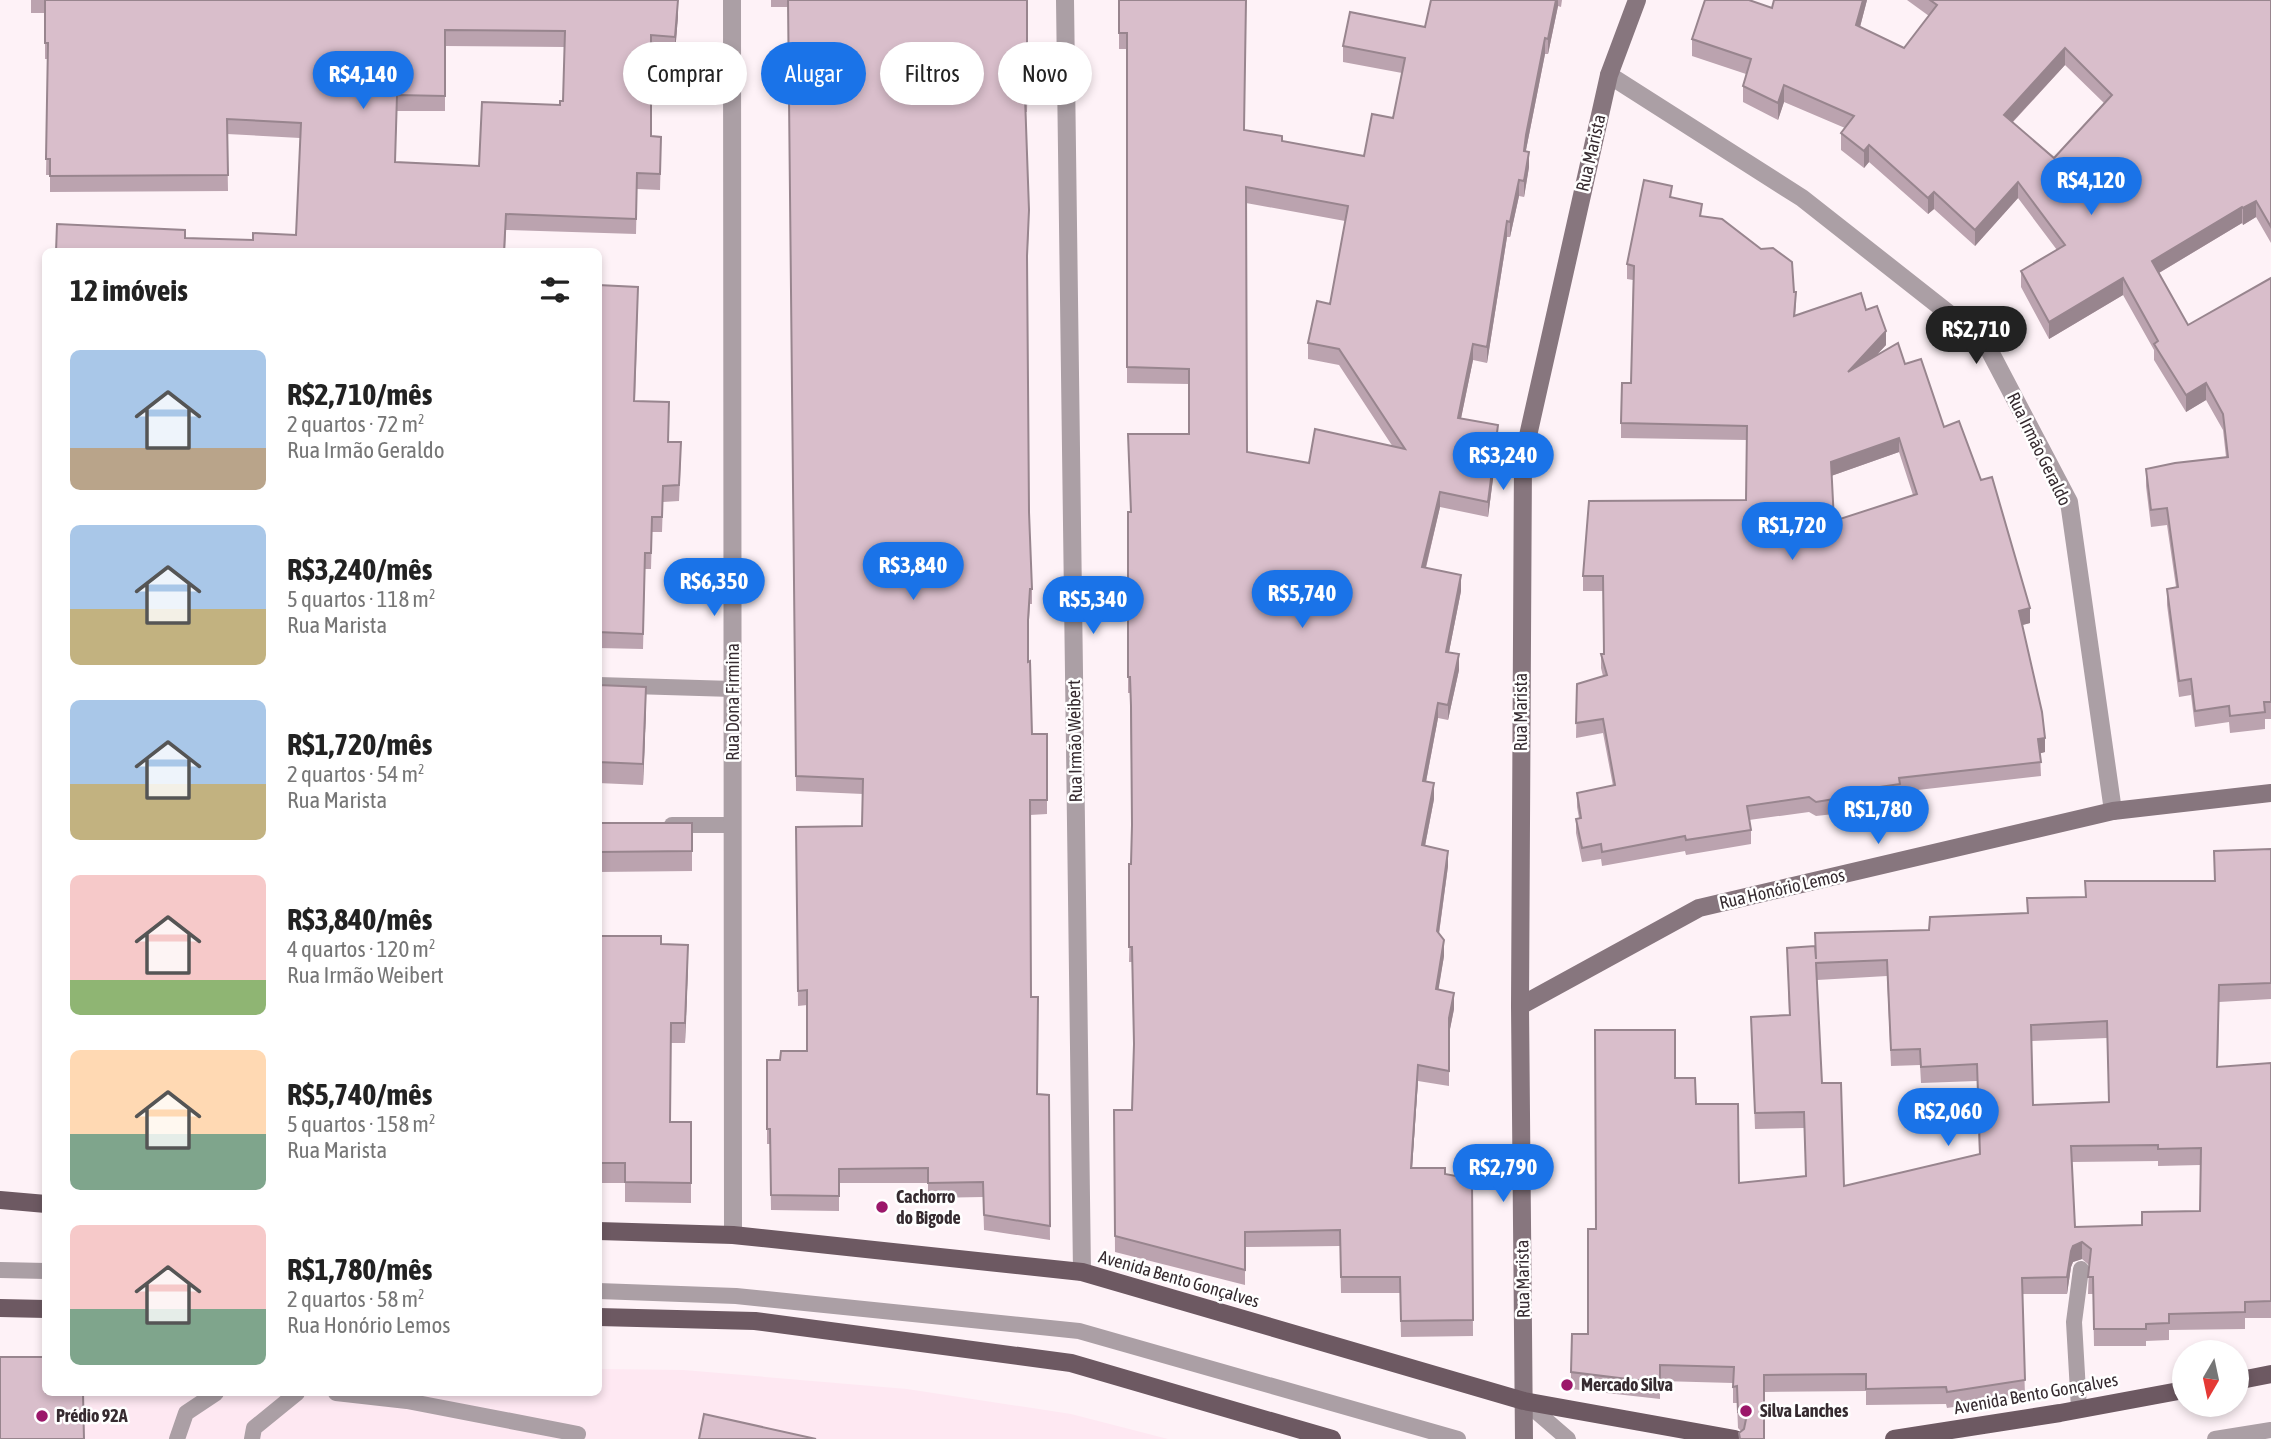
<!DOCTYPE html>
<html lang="pt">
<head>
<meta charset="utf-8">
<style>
  :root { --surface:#fff; --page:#f6f6f6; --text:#222; --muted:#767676; --accent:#1a73e8 }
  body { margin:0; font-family:"Asap Condensed",sans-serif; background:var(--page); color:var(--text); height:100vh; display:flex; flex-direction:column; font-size:26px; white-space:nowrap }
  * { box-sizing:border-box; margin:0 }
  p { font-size:23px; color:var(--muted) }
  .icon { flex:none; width:38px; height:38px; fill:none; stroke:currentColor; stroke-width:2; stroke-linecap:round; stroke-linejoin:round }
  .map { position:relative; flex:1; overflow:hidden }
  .sheet { position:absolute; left:42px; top:248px; width:560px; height:1148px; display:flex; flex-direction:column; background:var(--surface); border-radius:10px; box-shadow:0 4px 10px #0003 }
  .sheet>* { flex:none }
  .banner { position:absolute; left:623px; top:42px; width:665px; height:63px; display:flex; gap:14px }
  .needle { width:46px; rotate:189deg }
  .fabs { position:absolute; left:2172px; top:1340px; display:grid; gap:14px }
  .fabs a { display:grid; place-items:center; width:77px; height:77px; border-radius:50%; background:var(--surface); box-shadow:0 4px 10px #0003; font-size:35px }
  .price { position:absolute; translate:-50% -60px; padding:0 16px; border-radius:24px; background:var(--accent); color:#fff; font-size:23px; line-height:46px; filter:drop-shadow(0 2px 4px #0008) }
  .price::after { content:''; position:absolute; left:50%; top:42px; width:21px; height:16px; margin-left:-10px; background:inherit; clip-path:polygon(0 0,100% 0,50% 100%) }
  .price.current { background:#222; color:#fff }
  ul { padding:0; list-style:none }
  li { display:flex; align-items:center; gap:21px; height:175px; padding:0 28px }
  li span { display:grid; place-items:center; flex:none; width:196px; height:140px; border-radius:10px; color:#555 }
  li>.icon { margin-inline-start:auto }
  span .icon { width:84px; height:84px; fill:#fffc; stroke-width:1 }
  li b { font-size:30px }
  h2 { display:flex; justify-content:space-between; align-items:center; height:84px; padding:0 28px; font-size:30px }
  .tag { padding:0 24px; border-radius:32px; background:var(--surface); box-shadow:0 4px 10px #0003; font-size:24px; line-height:63px }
  .tag.current { background:var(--accent); color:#fff }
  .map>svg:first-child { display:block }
  .built { fill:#fee8f2 }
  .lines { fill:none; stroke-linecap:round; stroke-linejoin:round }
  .lane { stroke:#ab9fa5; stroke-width:16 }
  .street { stroke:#ab9fa5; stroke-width:18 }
  .secondary { stroke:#87767e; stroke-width:18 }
  .primary { stroke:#6d5962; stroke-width:18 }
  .wall { fill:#bba3af; fill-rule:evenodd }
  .shaded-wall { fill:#98858e }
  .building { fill:#d9becb; stroke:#98858e; stroke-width:2; fill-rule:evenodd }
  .poi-dot { fill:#9b176a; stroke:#fff; stroke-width:2.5 }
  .labels { text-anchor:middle; stroke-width:5; stroke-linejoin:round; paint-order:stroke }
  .street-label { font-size:18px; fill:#362b30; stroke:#fff }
  .poi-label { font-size:18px; font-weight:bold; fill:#362b30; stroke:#fff; text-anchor:start }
</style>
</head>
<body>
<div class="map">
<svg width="2271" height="1439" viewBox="0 0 2271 1439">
  <rect width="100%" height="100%" fill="#fef2f7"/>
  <path class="built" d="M0 1364 46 1393H598L599 1369 683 1370 907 1389 1071 1414 1168 1439H0Z"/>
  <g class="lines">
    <g class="lane">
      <path d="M598 685 733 689"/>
      <path d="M672 825H733"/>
      <path d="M0 1270 46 1271"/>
      <path d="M598 1291 736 1296 1079 1331 1458 1439"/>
      <path d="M336 1393 407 1401 578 1434"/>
      <path d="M1524 1401 1568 1439"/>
      <path d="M2079 1409 2074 1322 2081 1269"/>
      <path d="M177 1439 186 1413 216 1393"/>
      <path d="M252 1439 254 1428 297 1393"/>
      <path d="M2215 1439 2271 1430"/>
    </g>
    <g class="street">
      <path d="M732 0 733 1235"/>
      <path d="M1065 0 1082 1272"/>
      <path d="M1609 75 1802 198 1985 342 2069 502 2113 811"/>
    </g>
    <g class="secondary">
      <path d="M1520 1006 1699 908 2113 811 2271 793"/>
      <path d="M1524 1439 1520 1006 1523 458 1609 75 1637 0"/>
    </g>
    <g class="primary">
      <path d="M0 1200 46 1204"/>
      <path d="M598 1231 733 1235 1082 1272 1524 1401 1735 1439"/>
      <path d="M0 1308 46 1309"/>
      <path d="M598 1317 755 1321 1071 1363 1332 1439"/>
      <path d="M2236 1381 2271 1374"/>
      <path d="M1894 1439 2060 1413 2184 1390"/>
    </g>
  </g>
  <g class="wall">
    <path d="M31 0H675L678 16 675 53 651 51V136L661 152 660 190 637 189 636 234 506 230 505 252H56L185 238 253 240 296 235 300 138 227 134 228 191 50 192V175H46L48 59H45V13H31ZM445 46 565 47 563 101 560 105 479 166 395 162 397 111H445Z"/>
    <path d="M771 0H1027L1028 72 1027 112H1026L1029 224 1027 269 1029 512 1032 589V604H1030L1028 635V662L1032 734H1047V814L1030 815 1031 997 1037 1094 1049 1095 1050 1240 984 1230 983 1197 928 1198V1183H839V1211L771 1210 770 1144H767V1060H780L807 1051V1005L798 1006 796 827 862 826 863 794 796 791 788 7H771Z"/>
    <path d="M1119 0 1245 130 1282 141 1364 156 1393 118 1402 73 1343 62V46L1425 27 1431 0H1562L1561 7 1558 6 1548 54H1545L1526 150 1529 167 1524 197 1519 196 1510 237H1507L1487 363 1473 360 1461 418 1498 441 1488 517 1440 507 1426 568 1461 591 1449 652 1459 670 1448 720 1438 718 1426 782 1434 799 1425 846 1448 866 1439 934 1444 956 1438 990 1454 1009 1449 1034V1086L1418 1081 1412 1168 1472 1179 1473 1336 1401 1337 1400 1293H1341L1340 1246 1245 1247V1285L1115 1252 1114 1110H1132L1134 1052 1132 962H1129L1132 830 1130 693H1128V512H1130L1189 434V384L1127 383V49H1119ZM1246 203 1345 221 1330 304 1308 343V359L1339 365 1393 447 1309 463 1247 452Z"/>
    <path d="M1774 0H1867L1860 27 1904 48 1929 16 1907 0H2271V243L2256 217 2243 225 2242 223 2159 273 2188 325 2271 278V719H2265V729L2230 733 2229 722 2195 727 2191 695 2179 697 2167 605V589L2176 587 2167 525 2151 527 2146 486V469L2226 457 2223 430 2206 400 2186 412 2154 360V350L2123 295 2049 339 2021 287V271L2057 250 2018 198 1975 246 1934 209 1928 214 1869 162 1864 168 1841 150V133L1845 128 1784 102 1778 120 1743 102V86L1746 74 1692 56V39L1772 8ZM2065 65 2104 103 2054 158 2013 122Z"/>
    <path d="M1672 198 1702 216 1794 292 1796 306 1795 316 1866 310 1886 345 1875 356 1905 364 1944 427 2030 623 2022 625 2045 752 2040 753 2041 776 1900 792V799L1840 807 1834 814 1816 816 1809 812 1749 820 1751 830V844L1686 855 1685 851 1602 866 1601 859 1582 862 1576 833V819L1579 818 1577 807V793L1613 786 1603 733 1576 738 1577 684 1603 676 1601 668V654H1604L1603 591H1583V576L1746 500 1747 440 1621 438V423L1631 383 1633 280 1627 279V264ZM1899 452 1913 495 1834 521 1831 476Z"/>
    <path d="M598 285 638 302 635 401 681 457 679 501 663 502 662 532H652L651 569H645L643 649 598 648Z"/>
    <path d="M598 685 646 708 643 785 598 783Z"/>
    <path d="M598 823H692V871L598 872Z"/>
    <path d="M2271 849V999L2219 1002 2218 1067 2271 1063V1318H2245V1329L2169 1330V1340L2146 1341V1346H2094L2093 1294H2088L2089 1265 2082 1259 2073 1262 2071 1267 2067 1294H2022L2025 1396 1947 1408 1946 1404 1866 1405V1391L1764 1392V1439L1741 1431 1738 1428 1737 1403H1733V1383L1660 1381V1399L1571 1389V1372L1588 1334 1596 1229 1675 1078 1696 1104 1739 1183 1806 1176 1804 1128 1755 1129 1751 1017 1789 1015 1787 948 1815 946 1929 930 2027 913 2085 897V881H2214ZM1887 976 1891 1066 1920 1065 1921 1083 1977 1081 1979 1154 1844 1186 1822 1083 1817 980ZM2107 1038 2109 1102 2033 1105 2031 1041ZM2158 1161V1166L2200 1165V1211L2142 1225 2075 1227 2072 1162Z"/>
    <path d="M598 936 661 944 688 965 685 1043H671L670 1122H691V1203L625 1202V1183H598Z"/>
  </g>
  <g class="shaded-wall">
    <path d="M678 0V16L675 53V37Z"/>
    <path d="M1556 0H1558V6L1548 54V39Z"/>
    <path d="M1863 0H1867L1856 42V25Z"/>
    <path d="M1545 38V54L1526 150 1524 167 1526 135Z"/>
    <path d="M2065 48V65L2004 131V115Z"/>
    <path d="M1784 85V102L1778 120V103Z"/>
    <path d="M1869 145V162L1864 168V151Z"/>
    <path d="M1529 152V167L1524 197V181Z"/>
    <path d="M1519 180V196L1510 237V222Z"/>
    <path d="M2018 182V198L1975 246V230Z"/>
    <path d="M1934 192V209L1928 214V198Z"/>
    <path d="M2256 201V217L2243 225V208Z"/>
    <path d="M2242 207V223L2152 277V261Z"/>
    <path d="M1507 221V237L1487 363V347Z"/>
    <path d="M2123 278V295L2049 339V322Z"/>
    <path d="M1886 331V345L1848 386V372Z"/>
    <path d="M1473 344V360L1458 433V418Z"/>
    <path d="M2206 383V400L2186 412V395Z"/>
    <path d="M1498 425V441L1488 517V502Z"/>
    <path d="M1899 438V452L1831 476V462Z"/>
    <path d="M1440 492V507L1422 583V567Z"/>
    <path d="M1461 575V591L1446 667V652Z"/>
    <path d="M2030 608V623L2019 626V611Z"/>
    <path d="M1459 654V670L1448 720V705Z"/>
    <path d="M646 687V708L643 785V764Z"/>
    <path d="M1438 703V718L1423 797V781Z"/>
    <path d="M2045 738V752L2038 754V739Z"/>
    <path d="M1434 783V799L1422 861V845Z"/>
    <path d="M1840 793V807L1834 814V799Z"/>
    <path d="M1448 851V866L1437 947V931Z"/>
    <path d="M1444 940V956L1436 1005V989Z"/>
    <path d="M688 945V965L685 1043V1023Z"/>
    <path d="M1454 993V1009L1449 1034V1086V1018Z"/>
    <path d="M1418 1065V1081L1411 1183V1168Z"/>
    <path d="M2082 1242V1259L2073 1262 2071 1267 2067 1294V1277L2071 1251 2073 1246Z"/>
  </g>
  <g class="building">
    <path d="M45 0H678L675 37 651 35V136L661 137 660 174 637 173 636 219 506 214 504 252H56L57 224 185 230V238L253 240V233L296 235 301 123 227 119 228 175 50 176V159H46L48 43H45ZM445 30 565 31 563 101H560V105L482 102 479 166 395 162 397 95 445 96Z"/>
    <path d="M788 0H1027V97H1025L1029 210 1027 256 1029 512 1032 589H1030L1028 620V662L1030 661 1032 734H1047V800H1030L1031 997H1038L1037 1094 1049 1095 1050 1226 984 1215 983 1182 928 1183V1168L839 1169V1196L771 1195 770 1129H767V1060H780L781 1051H807V990L798 991 796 827 862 826 863 779 796 776Z"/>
    <path d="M1119 0H1246L1244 130 1282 136V141L1364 156 1372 114 1393 118 1405 58 1343 46 1350 12 1425 27 1431 0H1556L1548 39 1545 38 1526 135 1524 151 1529 152 1524 181 1519 180 1510 222 1507 221 1487 347 1473 344 1458 418 1498 425 1488 502 1440 492 1422 567 1461 575 1446 652 1459 654 1448 705 1438 703 1423 781 1434 783 1422 845 1448 851 1437 931 1444 940 1436 989 1454 993 1449 1018V1071L1418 1065 1411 1168H1445V1174L1472 1179 1473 1320 1401 1321 1400 1277H1341L1340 1230 1245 1232V1270L1115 1236 1114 1110H1132L1134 1044 1132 947H1129V864H1131L1132 825 1131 706 1130 677H1128V512H1131L1128 434H1189V369L1127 367V33H1119ZM1246 187 1348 206 1330 304 1317 301 1308 343 1339 349 1405 449 1315 429 1309 463 1247 452Z"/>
    <path d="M1705 0H1749L1772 8 1774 0H1863L1856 25 1904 48 1937 5 1930 0H2271V227L2256 201 2243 208 2242 207 2152 261 2188 325 2271 278V702H2264L2265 712 2230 716 2229 706 2195 711 2191 679 2179 681 2167 589 2178 587 2167 508 2151 510 2146 469 2175 463 2228 457 2223 414 2206 383 2186 395 2154 344 2158 341 2123 278 2049 322 2021 271 2065 245 2018 182 1975 230 1934 192 1928 198 1869 145 1864 151 1841 133 1854 116 1784 85 1778 103 1743 86 1751 59 1692 39ZM2065 48 2112 95 2054 158 2004 115Z"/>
    <path d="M1644 180 1672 186 1670 197 1702 204 1700 216 1722 219 1761 249 1773 248 1792 262 1794 292H1796L1794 316 1861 293 1866 310 1877 306 1886 331 1848 372 1898 343 1905 364 1921 359 1944 427 1959 421 1981 480 1992 477 2030 608 2019 611 2042 712 2045 738 2038 739 2041 762 1899 778 1900 784 1840 793 1834 799 1816 802 1809 797 1747 806 1751 830 1686 840 1685 836 1602 852 1601 844 1582 848 1576 819 1581 818 1577 793 1615 785 1603 719 1576 723 1577 684 1607 675 1601 654H1604L1603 576H1583L1589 501 1746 500 1747 426 1621 423 1622 383H1631L1634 266 1627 264ZM1899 438 1917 494 1834 521 1831 462Z"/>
    <path d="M598 285 638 287 634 401 669 402 668 442H681L679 485 663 486 662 517H652L651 553H645L643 634 598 632Z"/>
    <path d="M598 685 646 687 643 764 598 762Z"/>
    <path d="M598 823H692V851L598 852Z"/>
    <path d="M2271 849V983L2219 985 2217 1067 2271 1063V1301L2245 1302V1312L2169 1314V1323L2146 1324V1329H2094L2093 1277H2088L2091 1249 2082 1242 2073 1246 2071 1251 2067 1277 2022 1278 2025 1380 1947 1392 1946 1387 1866 1389V1374L1764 1375V1439H1740L1739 1433 1744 1429 1746 1419 1738 1412 1737 1386 1733 1387 1734 1367 1660 1365V1383L1571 1372 1572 1334H1588V1229H1596L1595 1030H1675V1078H1695L1696 1104H1738L1739 1183 1806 1176 1804 1112 1755 1113 1751 1017 1790 1015 1787 948 1815 946 1816 959 1815 933 1929 930 1930 917 2028 913 2027 898 2086 897 2085 881H2215L2214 851ZM1887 960 1891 1050 1920 1049 1921 1067 1977 1064 1980 1154 1844 1186 1841 1083H1822L1816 963ZM2107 1021 2109 1102 2033 1105 2031 1025ZM2158 1145V1149L2201 1148 2200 1211 2142 1212V1225L2075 1227 2071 1146Z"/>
    <path d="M598 936H661V944L688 945 685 1023H671L670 1122H691V1183L625 1182V1163H598Z"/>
    <path d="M0 1357H46V1393H83L84 1439H0Z"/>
    <path d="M704 1414 816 1439H699Z"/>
  </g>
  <g class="poi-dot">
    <circle cx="882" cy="1207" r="7"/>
    <circle cx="1567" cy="1385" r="7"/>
    <circle cx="1746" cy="1411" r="7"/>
    <circle cx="42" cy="1416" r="7"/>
  </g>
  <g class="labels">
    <g class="street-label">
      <text transform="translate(1591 153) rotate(-77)" y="6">Rua Marista</text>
      <text transform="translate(2039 449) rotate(64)" y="6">Rua Irmão Geraldo</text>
      <text transform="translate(733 702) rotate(-90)" y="6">Rua Dona Firmina</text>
      <text transform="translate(1521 712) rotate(-90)" y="6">Rua Marista</text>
      <text transform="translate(1075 741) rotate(-91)" y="6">Rua Irmão Weibert</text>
      <text transform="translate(1782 889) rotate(-13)" y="6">Rua Honório Lemos</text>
      <text transform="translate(1179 1279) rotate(16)" y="6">Avenida Bento Gonçalves</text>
      <text transform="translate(1523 1279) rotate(-91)" y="6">Rua Marista</text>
      <text transform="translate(2036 1394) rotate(-10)" y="6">Avenida Bento Gonçalves</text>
    </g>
    <g class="poi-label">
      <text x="896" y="1203">Cachorro<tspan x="896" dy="21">do Bigode</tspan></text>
      <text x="1581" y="1391">Mercado Silva</text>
      <text x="1760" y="1417">Silva Lanches</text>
      <text x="56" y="1422">Prédio 92A</text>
    </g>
  </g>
</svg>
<div class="fabs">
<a><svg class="needle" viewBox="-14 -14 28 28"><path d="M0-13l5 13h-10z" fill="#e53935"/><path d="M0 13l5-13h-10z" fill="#767676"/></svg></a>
</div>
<b class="price" style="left:363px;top:111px">R$4,140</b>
<b class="price" style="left:2091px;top:217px">R$4,120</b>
<b class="price current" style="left:1976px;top:366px">R$2,710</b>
<b class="price" style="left:1503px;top:492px">R$3,240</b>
<b class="price" style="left:1792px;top:562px">R$1,720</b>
<b class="price" style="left:913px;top:602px">R$3,840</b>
<b class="price" style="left:714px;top:618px">R$6,350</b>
<b class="price" style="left:1302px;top:630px">R$5,740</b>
<b class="price" style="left:1093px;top:636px">R$5,340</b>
<b class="price" style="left:1878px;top:846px">R$1,780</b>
<b class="price" style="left:1948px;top:1148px">R$2,060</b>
<b class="price" style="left:1503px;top:1204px">R$2,790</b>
<div class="banner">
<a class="tag">Comprar</a>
<a class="tag current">Alugar</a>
<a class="tag">Filtros</a>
<a class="tag">Novo</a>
</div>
<section class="sheet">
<h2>12 imóveis<svg class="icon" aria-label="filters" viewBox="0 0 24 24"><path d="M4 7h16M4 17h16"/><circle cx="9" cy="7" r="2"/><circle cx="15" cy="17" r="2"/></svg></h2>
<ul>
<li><span style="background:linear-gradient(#a9c7e8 70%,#b9a48a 0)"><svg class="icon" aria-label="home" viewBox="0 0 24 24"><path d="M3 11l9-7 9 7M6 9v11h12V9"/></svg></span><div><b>R$2,710/mês</b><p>2 quartos · 72 m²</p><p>Rua Irmão Geraldo</p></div></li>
<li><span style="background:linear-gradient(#a9c7e8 60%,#c2b280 0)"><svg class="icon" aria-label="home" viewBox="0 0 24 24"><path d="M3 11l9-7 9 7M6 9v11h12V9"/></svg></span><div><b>R$3,240/mês</b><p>5 quartos · 118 m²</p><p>Rua Marista</p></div></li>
<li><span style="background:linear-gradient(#a9c7e8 60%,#c2b280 0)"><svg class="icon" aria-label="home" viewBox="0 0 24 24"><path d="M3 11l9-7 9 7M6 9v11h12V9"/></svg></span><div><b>R$1,720/mês</b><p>2 quartos · 54 m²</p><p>Rua Marista</p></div></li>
<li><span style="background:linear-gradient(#f6c9c9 75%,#8fb573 0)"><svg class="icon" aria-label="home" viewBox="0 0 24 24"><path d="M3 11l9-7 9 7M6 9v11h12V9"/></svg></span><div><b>R$3,840/mês</b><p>4 quartos · 120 m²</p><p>Rua Irmão Weibert</p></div></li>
<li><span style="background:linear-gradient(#ffd9b3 60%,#7fa58c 0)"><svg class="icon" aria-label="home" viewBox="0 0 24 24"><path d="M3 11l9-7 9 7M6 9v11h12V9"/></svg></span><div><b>R$5,740/mês</b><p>5 quartos · 158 m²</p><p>Rua Marista</p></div></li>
<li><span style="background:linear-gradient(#f6c9c9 60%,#7fa58c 0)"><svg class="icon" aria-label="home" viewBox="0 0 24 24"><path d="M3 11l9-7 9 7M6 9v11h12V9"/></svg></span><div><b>R$1,780/mês</b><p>2 quartos · 58 m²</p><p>Rua Honório Lemos</p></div></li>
</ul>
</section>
</div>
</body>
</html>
